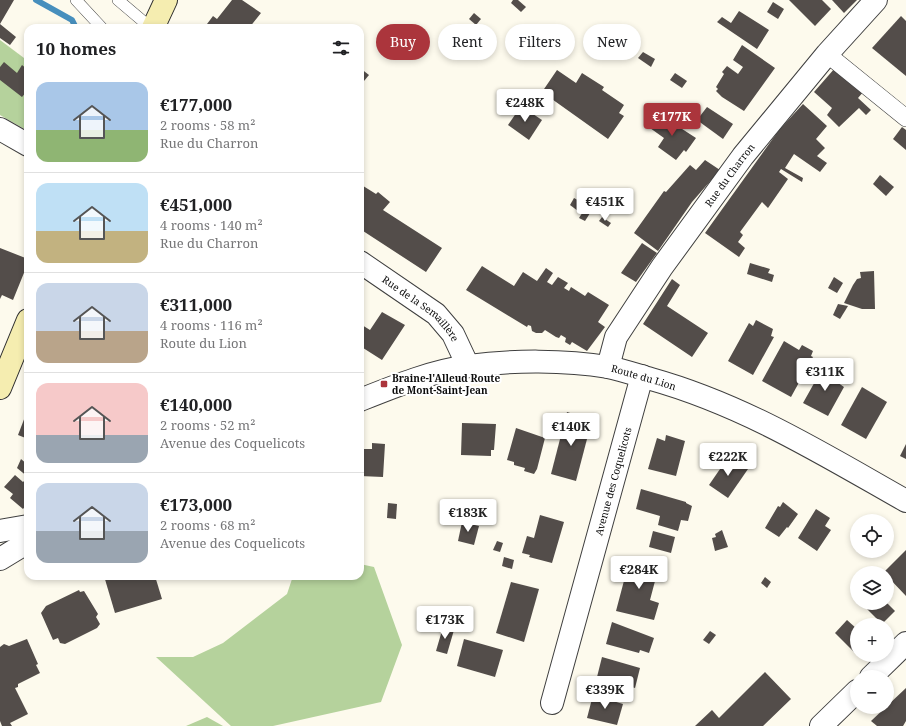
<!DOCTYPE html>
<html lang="en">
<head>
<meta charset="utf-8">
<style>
  :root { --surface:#fff; --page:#f6f6f6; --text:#202124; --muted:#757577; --line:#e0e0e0; --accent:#ab353c }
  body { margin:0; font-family:"Noto Serif",serif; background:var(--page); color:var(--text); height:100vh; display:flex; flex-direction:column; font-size:15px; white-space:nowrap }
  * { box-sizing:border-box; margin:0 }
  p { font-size:13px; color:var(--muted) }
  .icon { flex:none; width:22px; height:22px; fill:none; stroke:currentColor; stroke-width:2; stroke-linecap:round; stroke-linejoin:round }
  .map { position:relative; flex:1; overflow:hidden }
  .panel { position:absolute; left:24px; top:24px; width:340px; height:556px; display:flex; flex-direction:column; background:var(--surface); border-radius:12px; box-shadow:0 2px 6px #0003 }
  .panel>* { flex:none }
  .hud { position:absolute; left:376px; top:24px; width:380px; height:36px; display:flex; gap:8px }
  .fabs { position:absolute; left:850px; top:514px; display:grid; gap:8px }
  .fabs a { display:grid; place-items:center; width:44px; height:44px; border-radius:50%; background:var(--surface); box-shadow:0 2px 6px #0003; font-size:20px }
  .price { position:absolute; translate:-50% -34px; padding:0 9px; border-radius:4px; background:#fff; color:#222; font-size:13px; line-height:26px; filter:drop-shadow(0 1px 2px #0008) }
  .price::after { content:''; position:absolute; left:50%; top:24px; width:12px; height:9px; margin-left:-6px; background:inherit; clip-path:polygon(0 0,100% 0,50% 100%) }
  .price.current { background:var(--accent); color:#fff }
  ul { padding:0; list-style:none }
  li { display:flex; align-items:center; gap:12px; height:100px; padding:0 12px }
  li+li { border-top:1px solid var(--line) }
  li span { display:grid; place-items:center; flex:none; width:112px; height:80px; border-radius:12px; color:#555 }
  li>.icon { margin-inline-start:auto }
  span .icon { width:48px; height:48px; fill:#fffc; stroke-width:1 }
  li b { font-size:17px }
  h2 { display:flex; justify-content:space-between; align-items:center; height:48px; padding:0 12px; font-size:17px }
  .pill { padding:0 14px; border-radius:18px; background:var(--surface); box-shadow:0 2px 6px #0003; font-size:14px; line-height:36px }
  .pill.current { background:var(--accent); color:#fff }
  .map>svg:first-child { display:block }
  .forest { fill:#b5d29c }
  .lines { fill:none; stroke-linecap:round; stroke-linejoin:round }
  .stream { stroke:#478fbd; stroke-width:6 }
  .building { fill:#534d4a }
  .service-casing { stroke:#3f3f3f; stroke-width:12 }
  .pedestrian-casing { stroke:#3f3f3f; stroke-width:18 }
  .minor-casing { stroke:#3f3f3f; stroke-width:24 }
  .tertiary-casing { stroke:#3f3f3f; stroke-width:24 }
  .secondary-casing { stroke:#2e2e2e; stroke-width:24 }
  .service { stroke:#fff; stroke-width:11 }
  .pedestrian { stroke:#fff; stroke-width:17 }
  .minor { stroke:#fff; stroke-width:22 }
  .tertiary { stroke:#fff; stroke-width:22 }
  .secondary { stroke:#f5edb0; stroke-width:22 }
  .poi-dot { fill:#ab353c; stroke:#fff; stroke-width:1.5 }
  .labels { text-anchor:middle; stroke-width:4; stroke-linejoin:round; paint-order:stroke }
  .street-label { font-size:10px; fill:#0c0c0c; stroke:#fff }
  .poi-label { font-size:10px; font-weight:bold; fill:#0c0c0c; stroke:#fff; text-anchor:start }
</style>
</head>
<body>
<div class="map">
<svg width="906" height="726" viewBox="0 0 906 726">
  <rect width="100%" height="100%" fill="#fdfaed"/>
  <g class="forest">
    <path d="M0 40 28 61V131L0 115Z"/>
    <path d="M360 564 374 567 402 645 381 702 273 726H231L156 657H193L223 643 287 594 293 576H360Z"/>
    <path d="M207 717 223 726H186Z"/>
  </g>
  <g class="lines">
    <path class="stream" d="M36 0 72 20 76 28"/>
  </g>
  <g class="building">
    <path d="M0 0H14L0 24 16 37 10 45 0 38Z"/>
    <path d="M232 0H242L261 13 249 28H204L213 16 217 19Z"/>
    <path d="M513 0H518L526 7 521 12 511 3Z"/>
    <path d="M789 0H822L831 9 815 26Z"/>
    <path d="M832 0H857L844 13Z"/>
    <path d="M773 2 784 9 778 19 767 12Z"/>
    <path d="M739 11 769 30 757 49 717 22 722 17 731 23Z"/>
    <path d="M474 13 481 19 476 25 469 19Z"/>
    <path d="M901 16 906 21V76L872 48Z"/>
    <path d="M742 45 775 68 744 111 722 97 716 91 718 89 716 87 724 74 722 72 727 66 738 74 743 67 733 60Z"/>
    <path d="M643 52 655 59 651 67 638 58Z"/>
    <path d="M4 62 17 73 22 65 28 70V90L22 97 0 80V67Z"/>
    <path d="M360 68 369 75 364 81 360 78Z"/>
    <path d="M835 68 864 91 858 98 871 110 866 115 859 108 839 127 827 115 832 108 814 92Z"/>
    <path d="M557 70 576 83 582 73 604 87 602 90 624 105 619 113 624 116 608 139 542 92Z"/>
    <path d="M675 73 687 81 682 88 670 80Z"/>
    <path d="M803 104 827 126 816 139 825 148 817 156 827 163 820 172 794 154 785 168 803 178 802 182 781 169 779 172 788 179 768 208 762 202 740 232 743 235 738 242 745 248 739 257 705 233 779 130Z"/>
    <path d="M521 106 542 120 529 140 508 125Z"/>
    <path d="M707 107 733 124 723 139 697 120Z"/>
    <path d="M659 114 696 138 686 152 684 150 676 160 658 147 664 138 650 128Z"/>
    <path d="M902 127 906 130V150L893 139Z"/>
    <path d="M705 160 720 170 692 202 658 251 634 233 664 191 666 192 690 165 696 170Z"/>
    <path d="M880 175 894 187 886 196 873 184Z"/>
    <path d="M360 184 376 194 378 192 390 202 383 210 442 248 426 272 360 229Z"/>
    <path d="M574 198 583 203 578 211 570 205Z"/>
    <path d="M586 207 592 210 585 221 579 218Z"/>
    <path d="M602 217 611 223 608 227 599 221Z"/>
    <path d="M642 243 657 253 636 282 621 273Z"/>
    <path d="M0 248 28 259V263L13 300 2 295 0 299Z"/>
    <path d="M750 263 770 269 768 273 774 275 772 282 747 274Z"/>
    <path d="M482 266 514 286 523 272 537 281 546 268 553 273 547 282 552 285 558 277 568 283 564 288 569 291 571 287 585 296 588 292 609 305 598 322 605 327 587 351 572 342 570 345 565 342 566 338 561 335 559 338 556 337 545 330 542 333H536L532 331 531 326 528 325 527 327 466 290Z"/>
    <path d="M874 271 875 309H862L844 303 853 285 857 279 861 278 860 272Z"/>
    <path d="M834 277 843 283 837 293 828 288Z"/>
    <path d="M672 279 680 285 667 306 708 333 692 357 643 324Z"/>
    <path d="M838 304 848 306 840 319 833 315Z"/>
    <path d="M382 312 405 325 382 360 360 346V329L362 325 370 330Z"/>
    <path d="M756 320 773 329 771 336 774 337 753 375 728 361 749 323 753 326Z"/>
    <path d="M784 341 799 350 802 345 813 351 811 356 813 357 791 397 762 381Z"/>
    <path d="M832 362 841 367 834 380 844 387 828 416 803 403 817 378 822 380Z"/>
    <path d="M862 387 887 402 866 439 841 425Z"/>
    <path d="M28 409V439L18 435Z"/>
    <path d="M567 412 592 420 576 481 551 474Z"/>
    <path d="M462 423 496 424 494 450H491V456L461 455Z"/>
    <path d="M516 428 545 438 537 469 534 474 524 471 525 468 514 465V462L507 460Z"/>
    <path d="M666 435 685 441 676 476 648 469 657 438 665 441Z"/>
    <path d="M372 443 385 444 383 477 360 476V449H372Z"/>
    <path d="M906 444V459L900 456Z"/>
    <path d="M729 456 748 469 728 498 709 485Z"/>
    <path d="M21 459 28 465V503L23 509 10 498 13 494 4 487 15 475 23 482 28 477 17 468Z"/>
    <path d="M641 489 686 502V503L692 506 688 521 681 520 678 531 658 525 660 516 636 509Z"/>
    <path d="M783 502 798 514 788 528 787 527 779 537 765 528 778 506 780 507Z"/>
    <path d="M388 503 397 504 396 519 387 518Z"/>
    <path d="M816 509 830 518 825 526 831 530 817 551 798 538Z"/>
    <path d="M540 515 564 522 552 563 529 557 530 555 522 553 527 536 534 538Z"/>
    <path d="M462 522 479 526 474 545 458 541Z"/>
    <path d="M722 530 728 547 715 551 712 538 716 537 715 534Z"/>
    <path d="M653 531 675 537 671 553 649 547Z"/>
    <path d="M497 541 503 543 500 552 493 550Z"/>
    <path d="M906 550V596L887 576V573H883Z"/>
    <path d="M504 557 514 560 512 569 502 566Z"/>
    <path d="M630 558 659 566 650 600 659 603 654 620 616 611Z"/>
    <path d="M104 576H155L162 599 115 613Z"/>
    <path d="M765 577 771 582 767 588 761 583Z"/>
    <path d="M511 582 539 589 524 642 496 633Z"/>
    <path d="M79 590 80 592 84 591 98 614 96 617 100 624 97 628 65 644 60 643 58 638 53 640 41 613 46 606Z"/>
    <path d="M869 603H887L895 611 882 624 865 607Z"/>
    <path d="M847 620 857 629V649L854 652 835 633Z"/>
    <path d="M612 622 654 638 649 653 640 650 639 653 606 644Z"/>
    <path d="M443 627 454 630 447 654 436 651Z"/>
    <path d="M710 631 716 635 709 644 703 640Z"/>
    <path d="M27 639 38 664 36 665 40 673 18 684V687L15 688 28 714 10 723 12 726H2L0 721V647L4 644 9 646Z"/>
    <path d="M464 639 503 650 495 677 457 666Z"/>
    <path d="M602 657 640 668 635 688 597 677Z"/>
    <path d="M765 672 791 699 763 726H695L712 710 719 718Z"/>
    <path d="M906 688V721L903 726H877L871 721Z"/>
    <path d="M593 695 623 704 617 725 587 718Z"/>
  </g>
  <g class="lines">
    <defs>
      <g id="service">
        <path d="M76 0 102 28"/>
        <path d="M118 0 151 28"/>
      </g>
      <path id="pedestrian" d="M827 54 906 118"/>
      <g id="minor">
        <path d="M0 129 28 145"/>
        <path id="s1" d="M360 262 436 314 453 334 468 366"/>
        <path id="s2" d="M608 367 616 337 662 267 743 156 827 54 876 0"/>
        <path d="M871 677 906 643"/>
        <path id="s3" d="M552 703 642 376"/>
        <path d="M821 726 857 691"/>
      </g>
      <g id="tertiary">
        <path id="s4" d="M360 400C395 386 432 371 469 366 511 360 566 360 608 367 622 370 637 375 651 379 744 405 823 454 906 501"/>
        <path d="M0 531 28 526"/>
        <path d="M0 559 28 542"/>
      </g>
      <g id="secondary">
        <path d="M153 28 166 0"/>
        <path d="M0 388 28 320"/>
      </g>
    </defs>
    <use href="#service" class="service-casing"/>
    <use href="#pedestrian" class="pedestrian-casing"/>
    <use href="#minor" class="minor-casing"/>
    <use href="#tertiary" class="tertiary-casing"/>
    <use href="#secondary" class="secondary-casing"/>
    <use href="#service" class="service"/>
    <use href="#pedestrian" class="pedestrian"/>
    <use href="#minor" class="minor"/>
    <use href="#tertiary" class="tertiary"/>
    <use href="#secondary" class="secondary"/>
  </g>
  <rect class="poi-dot" x="380" y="380" width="8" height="8" rx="2"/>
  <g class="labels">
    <g class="street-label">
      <text dy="4" stroke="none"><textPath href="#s2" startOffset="229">Rue du Charron</textPath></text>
      <text dy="4" stroke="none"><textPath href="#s1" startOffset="77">Rue de la Semaillère</textPath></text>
      <text dy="4" stroke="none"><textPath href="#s4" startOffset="291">Route du Lion</textPath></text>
      <text dy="4" stroke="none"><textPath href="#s3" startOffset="230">Avenue des Coquelicots</textPath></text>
    </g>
    <g class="poi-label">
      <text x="392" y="382">Braine-l'Alleud Route<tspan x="392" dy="12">de Mont-Saint-Jean</tspan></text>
    </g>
  </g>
</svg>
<div class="fabs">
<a><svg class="icon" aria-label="locate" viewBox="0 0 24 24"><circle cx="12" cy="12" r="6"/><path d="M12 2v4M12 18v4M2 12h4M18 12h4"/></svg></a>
<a><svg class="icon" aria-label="layers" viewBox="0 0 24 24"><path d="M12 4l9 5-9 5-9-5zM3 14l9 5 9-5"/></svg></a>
<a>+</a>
<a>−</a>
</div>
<b class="price" style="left:525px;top:123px">€248K</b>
<b class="price current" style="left:672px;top:137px">€177K</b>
<b class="price" style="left:605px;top:222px">€451K</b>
<b class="price" style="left:825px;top:392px">€311K</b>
<b class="price" style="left:571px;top:447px">€140K</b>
<b class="price" style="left:728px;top:477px">€222K</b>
<b class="price" style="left:468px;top:533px">€183K</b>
<b class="price" style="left:639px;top:590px">€284K</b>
<b class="price" style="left:445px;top:640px">€173K</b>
<b class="price" style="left:605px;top:710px">€339K</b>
<div class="hud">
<a class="pill current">Buy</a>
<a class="pill">Rent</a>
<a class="pill">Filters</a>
<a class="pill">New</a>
</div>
<section class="panel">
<h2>10 homes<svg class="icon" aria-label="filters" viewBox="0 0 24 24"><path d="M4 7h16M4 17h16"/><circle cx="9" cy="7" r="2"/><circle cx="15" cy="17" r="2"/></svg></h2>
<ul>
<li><span style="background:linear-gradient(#a9c7e8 60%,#8fb573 0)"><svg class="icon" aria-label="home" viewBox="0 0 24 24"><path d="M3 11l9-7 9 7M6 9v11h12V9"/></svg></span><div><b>€177,000</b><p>2 rooms · 58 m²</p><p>Rue du Charron</p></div></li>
<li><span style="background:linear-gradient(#bfe0f5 60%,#c2b280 0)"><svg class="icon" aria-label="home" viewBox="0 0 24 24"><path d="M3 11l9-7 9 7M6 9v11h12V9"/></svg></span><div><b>€451,000</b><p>4 rooms · 140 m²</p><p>Rue du Charron</p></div></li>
<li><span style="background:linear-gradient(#c9d6e8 60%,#b9a48a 0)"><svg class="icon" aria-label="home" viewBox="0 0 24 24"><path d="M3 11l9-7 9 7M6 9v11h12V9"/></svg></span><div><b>€311,000</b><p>4 rooms · 116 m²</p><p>Route du Lion</p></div></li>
<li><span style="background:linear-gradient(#f6c9c9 65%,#9aa5b1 0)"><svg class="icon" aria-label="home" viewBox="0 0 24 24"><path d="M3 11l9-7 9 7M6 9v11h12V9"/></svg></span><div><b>€140,000</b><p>2 rooms · 52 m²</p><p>Avenue des Coquelicots</p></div></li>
<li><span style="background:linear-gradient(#c9d6e8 60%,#9aa5b1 0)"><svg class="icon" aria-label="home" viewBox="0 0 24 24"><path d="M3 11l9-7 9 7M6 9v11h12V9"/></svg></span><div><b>€173,000</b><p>2 rooms · 68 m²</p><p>Avenue des Coquelicots</p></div></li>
</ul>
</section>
</div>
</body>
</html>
